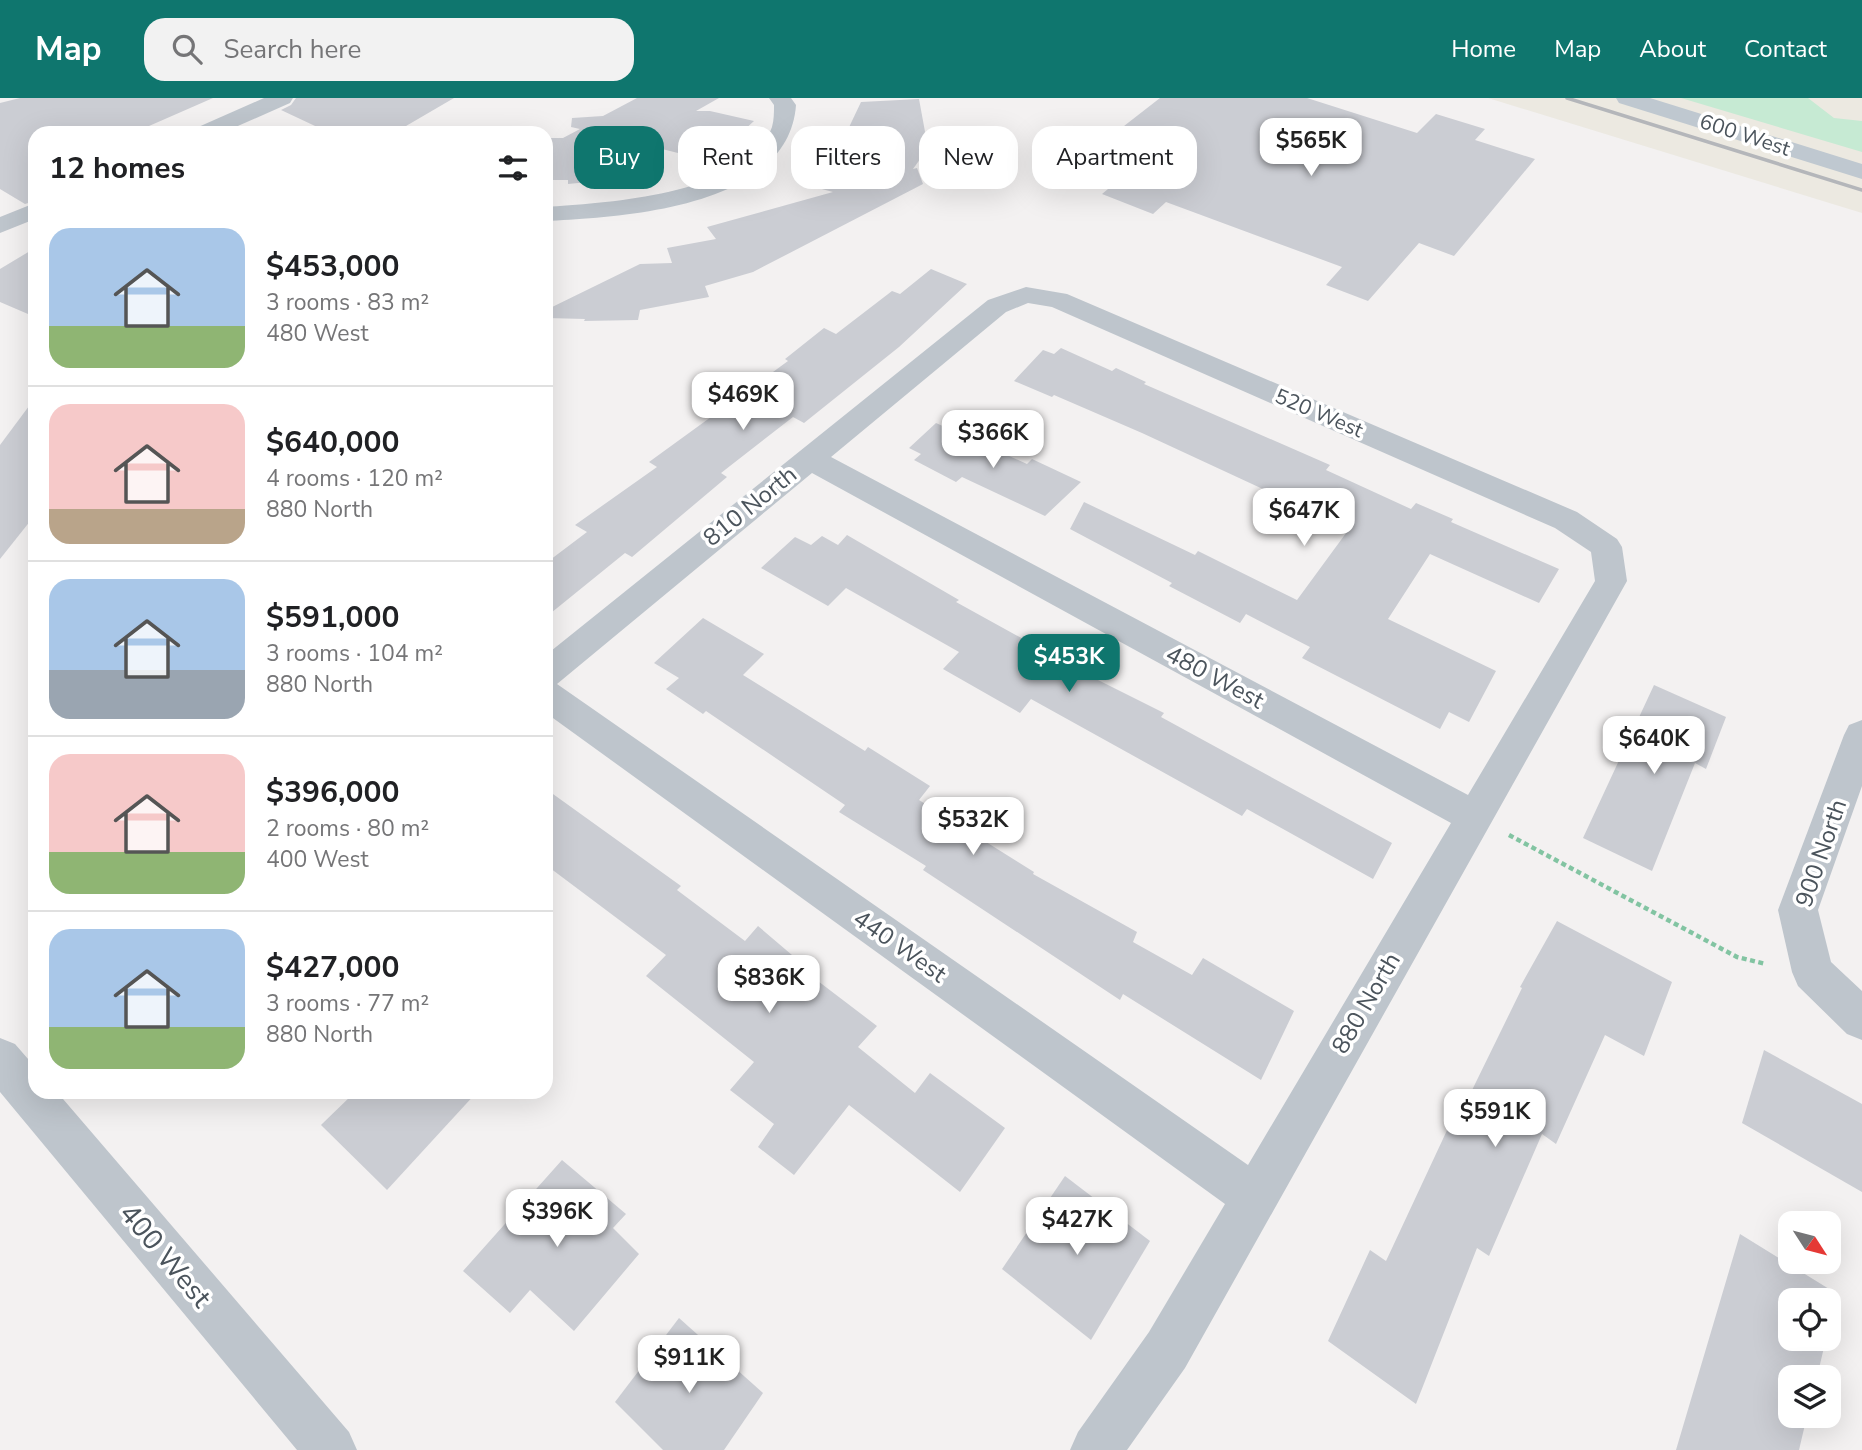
<!DOCTYPE html>
<html lang="en">
<head>
<meta charset="utf-8">
<style>
  :root { --surface:#fff; --page:#f2f2f2; --text:#202124; --muted:#757577; --line:#e0e0e0; --accent:#0f766e }
  body { margin:0; font-family:"Nunito Sans",sans-serif; background:var(--page); color:var(--text); height:100vh; display:flex; flex-direction:column; font-size:26px; white-space:nowrap }
  * { box-sizing:border-box; margin:0 }
  p { font-size:23px; color:var(--muted) }
  .icon { flex:none; width:38px; height:38px; fill:none; stroke:currentColor; stroke-width:2; stroke-linecap:round; stroke-linejoin:round }
  .map { position:relative; flex:1; overflow:hidden }
  .side { position:absolute; left:28px; top:28px; width:525px; height:973px; display:flex; flex-direction:column; background:var(--surface); border-radius:21px; box-shadow:0 7px 28px #0002 }
  .side>* { flex:none }
  .top-card { position:absolute; left:574px; top:28px; width:665px; height:63px; display:flex; gap:14px }
  .needle { width:46px; rotate:126deg }
  .tools { position:absolute; left:1778px; top:1113px; display:grid; gap:14px }
  .tools a { display:grid; place-items:center; width:63px; height:63px; border-radius:14px; background:var(--surface); box-shadow:0 7px 28px #0002; font-size:35px }
  .price { position:absolute; translate:-50% -60px; padding:0 16px; border-radius:14px; background:#fff; color:#222; font-size:23px; line-height:46px; filter:drop-shadow(0 2px 4px #0008) }
  .price::after { content:''; position:absolute; left:50%; top:42px; width:21px; height:16px; margin-left:-10px; background:inherit; clip-path:polygon(0 0,100% 0,50% 100%) }
  .price.on { background:var(--accent); color:#fff }
  ul { padding:0; list-style:none }
  li { display:flex; align-items:center; gap:21px; height:175px; padding:0 21px }
  li+li { border-top:2px solid var(--line) }
  li span { display:grid; place-items:center; flex:none; width:196px; height:140px; border-radius:21px; color:#555 }
  li>.icon { margin-inline-start:auto }
  span .icon { width:84px; height:84px; fill:#fffc; stroke-width:1 }
  li b { font-size:30px }
  h2 { display:flex; justify-content:space-between; align-items:center; height:84px; padding:0 21px; font-size:30px }
  .tag { padding:0 24px; border-radius:21px; background:var(--surface); box-shadow:0 7px 28px #0002; font-size:24px; line-height:63px }
  .tag.on { background:var(--accent); color:#fff }
  header { display:flex; align-items:center; gap:42px; box-sizing:border-box; height:98px; padding:0 35px; background:var(--accent); color:#fff }
  header strong { font-size:33px }
  nav { display:flex; gap:38px; margin-inline-start:auto; font-size:24px }
  .search { width:490px; height:63px; background:var(--page); display:flex; align-items:center; gap:18px; box-sizing:border-box; padding:0 24px; border-radius:21px; color:var(--muted); font-size:26px }
  .map>svg:first-child { display:block }
  .commercial { fill:#ece9e1 }
  .green { fill:#c6ead3 }
  .building { fill:#cbcdd3 }
  .lines { fill:none; stroke-linecap:round; stroke-linejoin:round }
  .path { stroke:#82c4a2; stroke-width:4.5; stroke-dasharray:5 3.5; stroke-linecap:butt }
  .minor { fill:#bec5cc; fill-rule:evenodd }
  .secondary { fill:#bfc8d0; fill-rule:evenodd }
  .rail { stroke:#b4b6ba; stroke-width:3.5 }
  .labels { text-anchor:middle; stroke-width:7; stroke-linejoin:round; paint-order:stroke }
  .far-street-label { font-size:21px; fill:#4b545c; stroke:#fff }
  .street-label { font-size:24px; fill:#4b545c; stroke:#fff }
  .near-street-label { font-size:28px; fill:#4b545c; stroke:#fff }
</style>
</head>
<body>
<header>
<strong>Map</strong>
<div class="search"><svg class="icon" aria-label="search" viewBox="0 0 24 24"><circle cx="10" cy="10" r="6"/><path d="M15 15l6 6"/></svg>Search here</div>
<nav><a>Home</a><a>Map</a><a>About</a><a>Contact</a></nav>
</header>
<div class="map">
<svg width="1862" height="1352" viewBox="0 0 1862 1352">
  <rect width="100%" height="100%" fill="#f3f1f1"/>
  <path class="commercial" d="M1488 0H1862V115Z"/>
  <path class="green" d="M1681 0H1808L1834 20 1862 23V54Z"/>
  <g class="building">
    <path d="M20 0H213L133 35H35V103L25 106 0 91V5Z"/>
    <path d="M296 0H454L394 35H330L281 12 291 7Z"/>
    <path d="M637 0H719L696 13H710L754 23 710 63 658 50 661 77 568 86V82H546V40H563L580 31 571 29 572 20 603 18Z"/>
    <path d="M1160 0H1307L1417 35 1436 16 1485 31 1475 42 1535 61 1454 158 1419 145 1368 203 1326 187 1342 169 1166 104 1153 116 1102 96 1114 86 1070 70Z"/>
    <path d="M919 1 928 50 913 71 917 70 923 86 753 174 705 188 709 199 640 212 638 222 584 223 585 221 546 220V212L640 166 672 165 667 150 716 141 707 129 833 94 807 87 842 44 861 4Z"/>
    <path d="M35 150V219L0 204V171Z"/>
    <path d="M931 171 967 186 899 249 804 325 793 319 721 375 727 379 632 459 625 455 546 519V465L587 434 575 427 657 369 649 364 788 263 785 261 824 230 836 236 892 193 900 196Z"/>
    <path d="M1061 250 1112 273 1116 270 1146 284 1144 286 1330 367 1326 372 1411 411 1416 405 1453 421 1451 424 1559 471 1539 505 1430 456 1388 521 1496 573 1469 624 1449 614 1440 631 1302 560 1310 549 1246 516 1240 525 1169 488 1172 485 1070 431 1084 404 1195 457 1198 453 1297 502 1349 431 1142 335 1054 297 1052 299 1014 283 1043 252 1054 256Z"/>
    <path d="M35 300V417L0 461V347Z"/>
    <path d="M936 325 1027 366 1032 361 1081 384 1045 418 962 379 956 384 914 362 921 356 909 350Z"/>
    <path d="M847 437 959 502 956 504 1092 579 1164 615 1161 619 1392 745 1373 781 1247 711 1242 718 1031 601 1020 615 943 571 959 554 846 490 828 508 761 470 795 439 811 447 822 438 838 447Z"/>
    <path d="M703 520 764 556 743 577 865 653 868 649 930 688 919 702 1034 774 1033 776 1137 834 1133 844 1192 877 1203 860 1294 913 1261 982 1123 896 1120 902 923 772 926 768 839 714 845 707 706 613 703 616 666 591 679 580 654 565Z"/>
    <path d="M1654 587 1726 619 1706 671 1695 665 1652 773 1583 740Z"/>
    <path d="M546 691 681 788 677 792 745 843 758 828 792 857 789 861 877 928 858 949 915 995 930 975 1005 1030 960 1094 849 1007 794 1077 758 1049 774 1026 730 992 754 964 646 878 666 857 546 767Z"/>
    <path d="M1557 823 1672 884 1644 958 1605 937 1556 1046 1542 1036 1489 1158 1477 1150 1416 1306 1328 1243 1370 1152 1386 1163 1449 1028 1453 1031 1522 890 1520 889Z"/>
    <path d="M1764 952 1862 1006V1094L1742 1025Z"/>
    <path d="M355 994H477L387 1092 321 1027Z"/>
    <path d="M562 1062 626 1116 613 1130 639 1156 574 1233 530 1192 510 1215 463 1173Z"/>
    <path d="M1065 1078 1150 1143 1091 1242 1002 1171Z"/>
    <path d="M1740 1136 1834 1194 1829 1229V1202H1790V1241H1826L1817 1279H1790V1318H1807L1799 1352H1676Z"/>
    <path d="M679 1220 763 1295 724 1352H663L615 1304Z"/>
  </g>
  <g class="lines">
    <path class="path" d="M1509 737 1737 859 1766 866"/>
    <g class="minor">
      <path d="M264 0H293L290 5 222 35H193L196 30Z"/>
      <path d="M769 0H791L796 7C789 110 623 119 546 123V109C606 105 748 97 772 29 774 22 774 14 774 7Z"/>
      <path d="M35 105V121L0 135V119Z"/>
      <path d="M1026 189 1067 196 1577 414 1617 441 1622 449 1627 483 1185 1270 1127 1352H1070L1078 1334 1149 1234 1225 1106 546 615V557L988 202ZM1028 205 1052 209 1555 430 1591 454 1595 483 1468 697 831 359 1006 214ZM812 375 1451 725 1248 1067 557 586Z"/>
      <path d="M1862 622V688L1818 812 1831 864 1862 893V942L1847 936 1798 888 1792 874 1778 812 1844 637 1849 627Z"/>
      <path d="M0 940 15 946 35 969V994H57L349 1334 357 1352H297L0 994Z"/>
    </g>
    <path class="secondary" d="M1616 0H1650L1862 66V81L1619 5Z"/>
    <path class="rail" d="M1567 0 1862 92"/>
  </g>
  <g class="labels">
    <g class="far-street-label">
      <text transform="translate(1745 37) rotate(18)" y="7">600 West</text>
      <text transform="translate(1319 315) rotate(23)" y="7">520 West</text>
    </g>
    <g class="street-label">
      <text transform="translate(750 408) rotate(-39)" y="8">810 North</text>
      <text transform="translate(1215 579) rotate(28)" y="8">480 West</text>
      <text transform="translate(1821 755) rotate(-71)" y="8">900 North</text>
      <text transform="translate(900 848) rotate(35)" y="8">440 West</text>
      <text transform="translate(1366 905) rotate(-60)" y="8">880 North</text>
    </g>
    <g class="near-street-label">
      <text transform="translate(166 1157) rotate(50)" y="10">400 West</text>
    </g>
  </g>
</svg>
<div class="tools">
<a><svg class="needle" viewBox="-14 -14 28 28"><path d="M0-13l5 13h-10z" fill="#e53935"/><path d="M0 13l5-13h-10z" fill="#757577"/></svg></a>
<a><svg class="icon" aria-label="locate" viewBox="0 0 24 24"><circle cx="12" cy="12" r="6"/><path d="M12 2v4M12 18v4M2 12h4M18 12h4"/></svg></a>
<a><svg class="icon" aria-label="layers" viewBox="0 0 24 24"><path d="M12 4l9 5-9 5-9-5zM3 14l9 5 9-5"/></svg></a>
</div>
<b class="price" style="left:1311px;top:80px">$565K</b>
<b class="price" style="left:743px;top:334px">$469K</b>
<b class="price" style="left:993px;top:372px">$366K</b>
<b class="price" style="left:1304px;top:450px">$647K</b>
<b class="price on" style="left:1069px;top:596px">$453K</b>
<b class="price" style="left:1654px;top:678px">$640K</b>
<b class="price" style="left:973px;top:759px">$532K</b>
<b class="price" style="left:769px;top:917px">$836K</b>
<b class="price" style="left:1495px;top:1051px">$591K</b>
<b class="price" style="left:557px;top:1151px">$396K</b>
<b class="price" style="left:1077px;top:1159px">$427K</b>
<b class="price" style="left:689px;top:1297px">$911K</b>
<div class="top-card">
<a class="tag on">Buy</a>
<a class="tag">Rent</a>
<a class="tag">Filters</a>
<a class="tag">New</a>
<a class="tag">Apartment</a>
</div>
<section class="side">
<h2>12 homes<svg class="icon" aria-label="filters" viewBox="0 0 24 24"><path d="M4 7h16M4 17h16"/><circle cx="9" cy="7" r="2"/><circle cx="15" cy="17" r="2"/></svg></h2>
<ul>
<li><span style="background:linear-gradient(#a9c7e8 70%,#8fb573 0)"><svg class="icon" aria-label="home" viewBox="0 0 24 24"><path d="M3 11l9-7 9 7M6 9v11h12V9"/></svg></span><div><b>$453,000</b><p>3 rooms · 83 m²</p><p>480 West</p></div></li>
<li><span style="background:linear-gradient(#f6c9c9 75%,#b9a48a 0)"><svg class="icon" aria-label="home" viewBox="0 0 24 24"><path d="M3 11l9-7 9 7M6 9v11h12V9"/></svg></span><div><b>$640,000</b><p>4 rooms · 120 m²</p><p>880 North</p></div></li>
<li><span style="background:linear-gradient(#a9c7e8 65%,#9aa5b1 0)"><svg class="icon" aria-label="home" viewBox="0 0 24 24"><path d="M3 11l9-7 9 7M6 9v11h12V9"/></svg></span><div><b>$591,000</b><p>3 rooms · 104 m²</p><p>880 North</p></div></li>
<li><span style="background:linear-gradient(#f6c9c9 70%,#8fb573 0)"><svg class="icon" aria-label="home" viewBox="0 0 24 24"><path d="M3 11l9-7 9 7M6 9v11h12V9"/></svg></span><div><b>$396,000</b><p>2 rooms · 80 m²</p><p>400 West</p></div></li>
<li><span style="background:linear-gradient(#a9c7e8 70%,#8fb573 0)"><svg class="icon" aria-label="home" viewBox="0 0 24 24"><path d="M3 11l9-7 9 7M6 9v11h12V9"/></svg></span><div><b>$427,000</b><p>3 rooms · 77 m²</p><p>880 North</p></div></li>
</ul>
</section>
</div>
</body>
</html>
